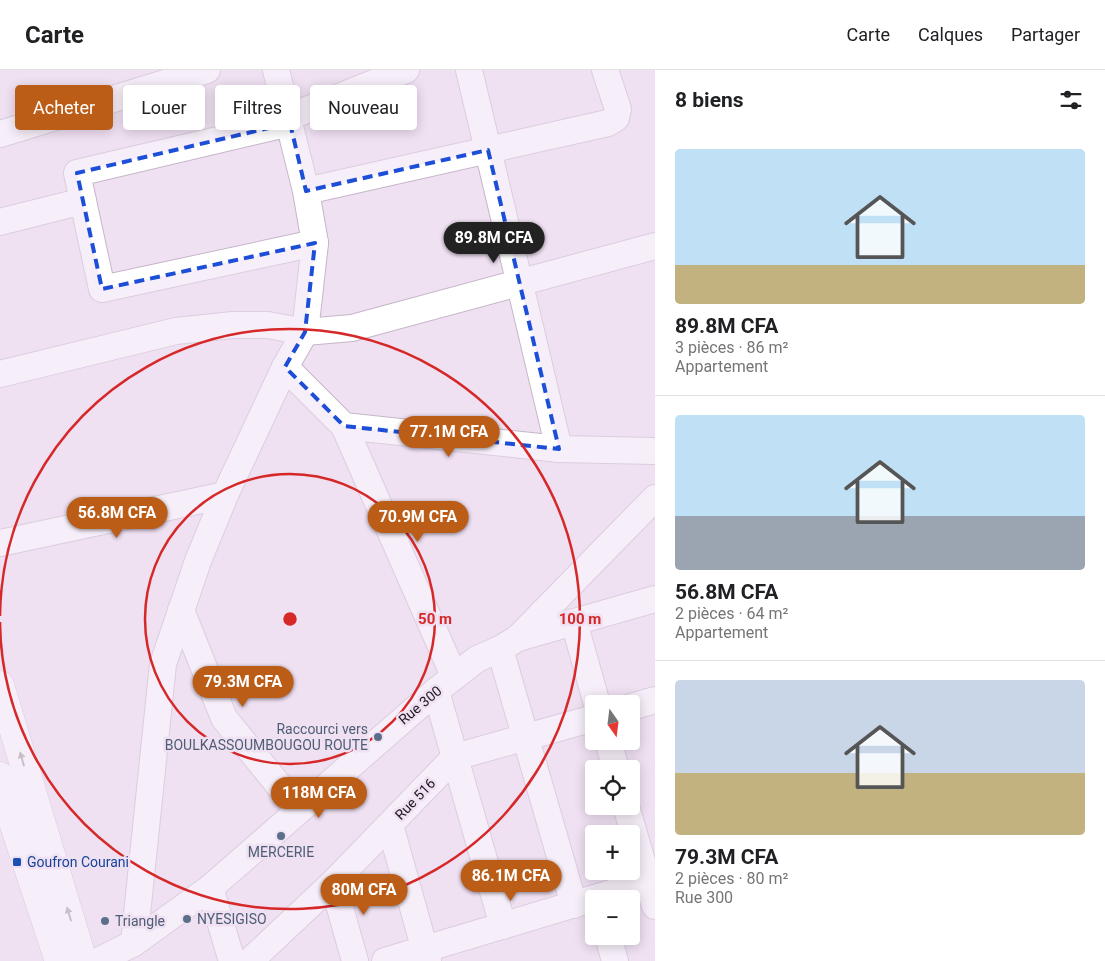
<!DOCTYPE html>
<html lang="fr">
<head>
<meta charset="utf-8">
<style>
  :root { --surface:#fff; --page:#f2f2f2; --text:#202124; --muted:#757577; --line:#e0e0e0; --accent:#bc5d17 }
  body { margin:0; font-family:Roboto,sans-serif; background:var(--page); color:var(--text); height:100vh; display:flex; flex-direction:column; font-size:19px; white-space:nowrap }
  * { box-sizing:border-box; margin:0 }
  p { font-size:16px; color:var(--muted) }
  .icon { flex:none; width:28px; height:28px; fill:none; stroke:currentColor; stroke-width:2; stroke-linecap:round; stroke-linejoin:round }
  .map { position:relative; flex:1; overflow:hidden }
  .panel { display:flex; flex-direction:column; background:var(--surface); width:450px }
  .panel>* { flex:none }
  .banner { position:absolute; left:15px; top:15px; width:475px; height:45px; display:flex; gap:10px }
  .needle { width:32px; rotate:166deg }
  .tools { position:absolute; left:585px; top:625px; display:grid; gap:10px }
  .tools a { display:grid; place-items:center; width:55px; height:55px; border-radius:5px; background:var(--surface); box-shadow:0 2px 12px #0003; font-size:25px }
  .price { position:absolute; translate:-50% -42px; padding:0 11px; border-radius:18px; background:var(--accent); color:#fff; font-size:16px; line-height:32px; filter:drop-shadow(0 1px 2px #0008) }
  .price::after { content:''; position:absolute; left:50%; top:30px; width:15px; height:11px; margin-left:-8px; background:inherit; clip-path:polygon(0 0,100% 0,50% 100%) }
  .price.active { background:#222; color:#fff }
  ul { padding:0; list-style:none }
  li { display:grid; align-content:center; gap:10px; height:265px; padding:0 20px }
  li+li { border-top:1px solid var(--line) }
  li span { display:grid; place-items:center; height:155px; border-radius:5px; color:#555 }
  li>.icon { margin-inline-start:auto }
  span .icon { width:90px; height:90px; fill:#fffc; stroke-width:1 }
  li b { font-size:21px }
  h2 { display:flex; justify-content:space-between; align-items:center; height:60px; padding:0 20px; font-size:21px }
  .chip { padding:0 18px; border-radius:5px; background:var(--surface); box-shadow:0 2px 12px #0003; font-size:18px; line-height:45px }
  .chip.active { background:var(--accent); color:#fff }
  header { display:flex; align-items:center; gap:30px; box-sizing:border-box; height:70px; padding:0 25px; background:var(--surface); border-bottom:1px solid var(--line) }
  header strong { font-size:24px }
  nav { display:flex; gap:28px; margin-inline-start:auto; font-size:18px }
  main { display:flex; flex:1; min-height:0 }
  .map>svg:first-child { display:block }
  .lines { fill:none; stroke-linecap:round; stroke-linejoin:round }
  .minor-casing { stroke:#c5b6c8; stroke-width:28 }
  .major-casing { stroke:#c5b6c8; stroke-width:29 }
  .minor { stroke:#fff; stroke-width:26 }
  .major { stroke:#fff; stroke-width:28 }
  .oneway { fill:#9a989a }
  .marked { fill:none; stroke:#1d4ed8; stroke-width:4; stroke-dasharray:10 6; stroke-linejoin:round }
  .ring { fill:none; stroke:#d62828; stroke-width:2.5 }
  .service-dot { fill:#5c6f8a; stroke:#efe0f2; stroke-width:2 }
  .transit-dot { fill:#1a4fb4; stroke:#efe0f2; stroke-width:2 }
  .labels { text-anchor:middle; stroke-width:5; stroke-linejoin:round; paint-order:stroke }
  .street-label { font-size:14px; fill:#1e191f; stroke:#efe0f2 }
  .service-label { font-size:14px; fill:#4e5e75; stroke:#efe0f2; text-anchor:start }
  .transit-label { font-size:14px; fill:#164399; stroke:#efe0f2; text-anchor:start }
  .centre { fill:#d62828; stroke:#efe0f2; stroke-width:2.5 }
  .ring-label { font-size:15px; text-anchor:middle; font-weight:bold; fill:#d62828; stroke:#efe0f2; stroke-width:5; stroke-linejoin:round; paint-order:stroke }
</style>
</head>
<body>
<header>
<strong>Carte</strong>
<nav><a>Carte</a><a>Calques</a><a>Partager</a></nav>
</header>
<main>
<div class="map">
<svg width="655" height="891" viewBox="0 0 655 891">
  <rect width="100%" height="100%" fill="#efe0f2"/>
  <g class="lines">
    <defs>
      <g id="minor">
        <path d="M469 0 559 379"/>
        <path d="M289 47 406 0"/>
        <path d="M290 53 77 103 102 219 315 173"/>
        <path d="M0 64 207 0"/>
        <path d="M306 121 608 53 616 48 618 39 605 0"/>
        <path d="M0 152 83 131"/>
        <path d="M285 297 344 356 559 379 655 381"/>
        <path d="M0 304 176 261 233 255H268L305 262 352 258 655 176"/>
        <path d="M344 356 454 606"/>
        <path d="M0 473 225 425"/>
        <path d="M181 540 224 648 299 740"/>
        <path d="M574 552 597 634"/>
        <path d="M518 568 655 428"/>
        <path d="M500 579 574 835"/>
        <path d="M436 621 503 856"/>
        <path d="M631 637 655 630"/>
        <path d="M608 671 616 699"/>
        <path d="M626 736 655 836"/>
        <path d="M390 755 428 891"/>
        <path d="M333 813 355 891"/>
        <path d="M210 818 232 891"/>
        <path d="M608 866 615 891"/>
        <path d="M134 873 163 594 198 491 225 425 285 297 305 262 315 173 306 121 276 0"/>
        <path d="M98 891 134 873 210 818 436 621 477 589 500 579 518 568 655 529"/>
        <path d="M250 891 333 813 455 687 594 648"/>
        <path d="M385 891 648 812"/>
      </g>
      <g id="major">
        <path d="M0 615 83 891"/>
        <path d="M0 706 12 749 59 891"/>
      </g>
    </defs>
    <use href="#minor" class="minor-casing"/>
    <use href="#major" class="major-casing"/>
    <use href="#minor" class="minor"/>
    <use href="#major" class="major"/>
  </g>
  <defs><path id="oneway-solid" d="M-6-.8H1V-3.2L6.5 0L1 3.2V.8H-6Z" transform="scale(1.25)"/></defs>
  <g class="oneway">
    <use href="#oneway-solid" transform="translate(22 689) rotate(-106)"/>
    <use href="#oneway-solid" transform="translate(69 844) rotate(-107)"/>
  </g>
  <path d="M0 0H655V891H0ZM290 53 306 121 488 80 559 379 344 356 285 297 305 262 315 173 102 219 77 103Z" fill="#efe0f2" fill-opacity=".55" fill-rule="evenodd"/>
  <path class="marked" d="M290 53 306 121 488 80 559 379 344 356 285 297 305 262 315 173 102 219 77 103Z"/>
  <g class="ring">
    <circle cx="290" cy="549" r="145"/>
    <path d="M0 546A290 290 0 1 1 0 552"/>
  </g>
  <g class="service-dot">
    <circle cx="378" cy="667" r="5"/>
    <circle cx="281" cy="766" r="5"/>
    <circle cx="187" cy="849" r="5"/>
    <circle cx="105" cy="851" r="5"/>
  </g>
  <rect class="transit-dot" x="12" y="787" width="10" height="10" rx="2.5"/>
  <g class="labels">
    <g class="street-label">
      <text transform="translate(420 635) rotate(-40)" y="5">Rue 300</text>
      <text transform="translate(415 729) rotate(-46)" y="5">Rue 516</text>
    </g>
    <g class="service-label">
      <text x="368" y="664" text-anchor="end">Raccourci vers<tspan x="368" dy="16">BOULKASSOUMBOUGOU ROUTE</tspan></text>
      <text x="281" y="787" text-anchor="middle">MERCERIE</text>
      <text x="197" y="854">NYESIGISO</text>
      <text x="115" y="856">Triangle</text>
    </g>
    <g class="transit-label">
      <text x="27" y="797">Goufron Courani</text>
    </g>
  </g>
  <circle cx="290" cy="549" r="8" class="centre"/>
  <g class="ring-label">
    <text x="435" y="554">50 m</text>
    <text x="580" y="554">100 m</text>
  </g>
</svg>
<div class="tools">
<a><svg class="needle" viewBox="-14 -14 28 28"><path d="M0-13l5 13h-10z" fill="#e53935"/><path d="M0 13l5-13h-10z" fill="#757577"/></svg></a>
<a><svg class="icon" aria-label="locate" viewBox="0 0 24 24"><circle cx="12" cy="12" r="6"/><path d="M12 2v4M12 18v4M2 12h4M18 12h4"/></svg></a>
<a>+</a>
<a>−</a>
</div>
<b class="price active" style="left:494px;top:194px">89.8M CFA</b>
<b class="price" style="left:449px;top:388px">77.1M CFA</b>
<b class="price" style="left:117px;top:469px">56.8M CFA</b>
<b class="price" style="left:418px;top:473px">70.9M CFA</b>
<b class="price" style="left:243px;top:638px">79.3M CFA</b>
<b class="price" style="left:319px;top:749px">118M CFA</b>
<b class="price" style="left:511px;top:832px">86.1M CFA</b>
<b class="price" style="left:364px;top:846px">80M CFA</b>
<div class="banner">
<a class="chip active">Acheter</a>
<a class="chip">Louer</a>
<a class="chip">Filtres</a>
<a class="chip">Nouveau</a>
</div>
</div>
<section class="panel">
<h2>8 biens<svg class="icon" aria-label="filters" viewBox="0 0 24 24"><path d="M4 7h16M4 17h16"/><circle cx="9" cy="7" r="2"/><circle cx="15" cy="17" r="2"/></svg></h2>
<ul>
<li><span style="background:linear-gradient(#bfe0f5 75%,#c2b280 0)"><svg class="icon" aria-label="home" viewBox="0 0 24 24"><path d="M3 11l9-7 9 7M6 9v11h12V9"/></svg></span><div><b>89.8M CFA</b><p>3 pièces · 86 m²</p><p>Appartement</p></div></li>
<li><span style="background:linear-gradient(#bfe0f5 65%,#9aa5b1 0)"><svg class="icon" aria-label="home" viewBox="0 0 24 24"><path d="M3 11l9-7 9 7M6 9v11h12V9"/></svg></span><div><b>56.8M CFA</b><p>2 pièces · 64 m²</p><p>Appartement</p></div></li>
<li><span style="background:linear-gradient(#c9d6e8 60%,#c2b280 0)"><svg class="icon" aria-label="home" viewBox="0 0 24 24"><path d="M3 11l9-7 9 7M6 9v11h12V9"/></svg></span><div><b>79.3M CFA</b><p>2 pièces · 80 m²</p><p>Rue 300</p></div></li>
</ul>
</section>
</main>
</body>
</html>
